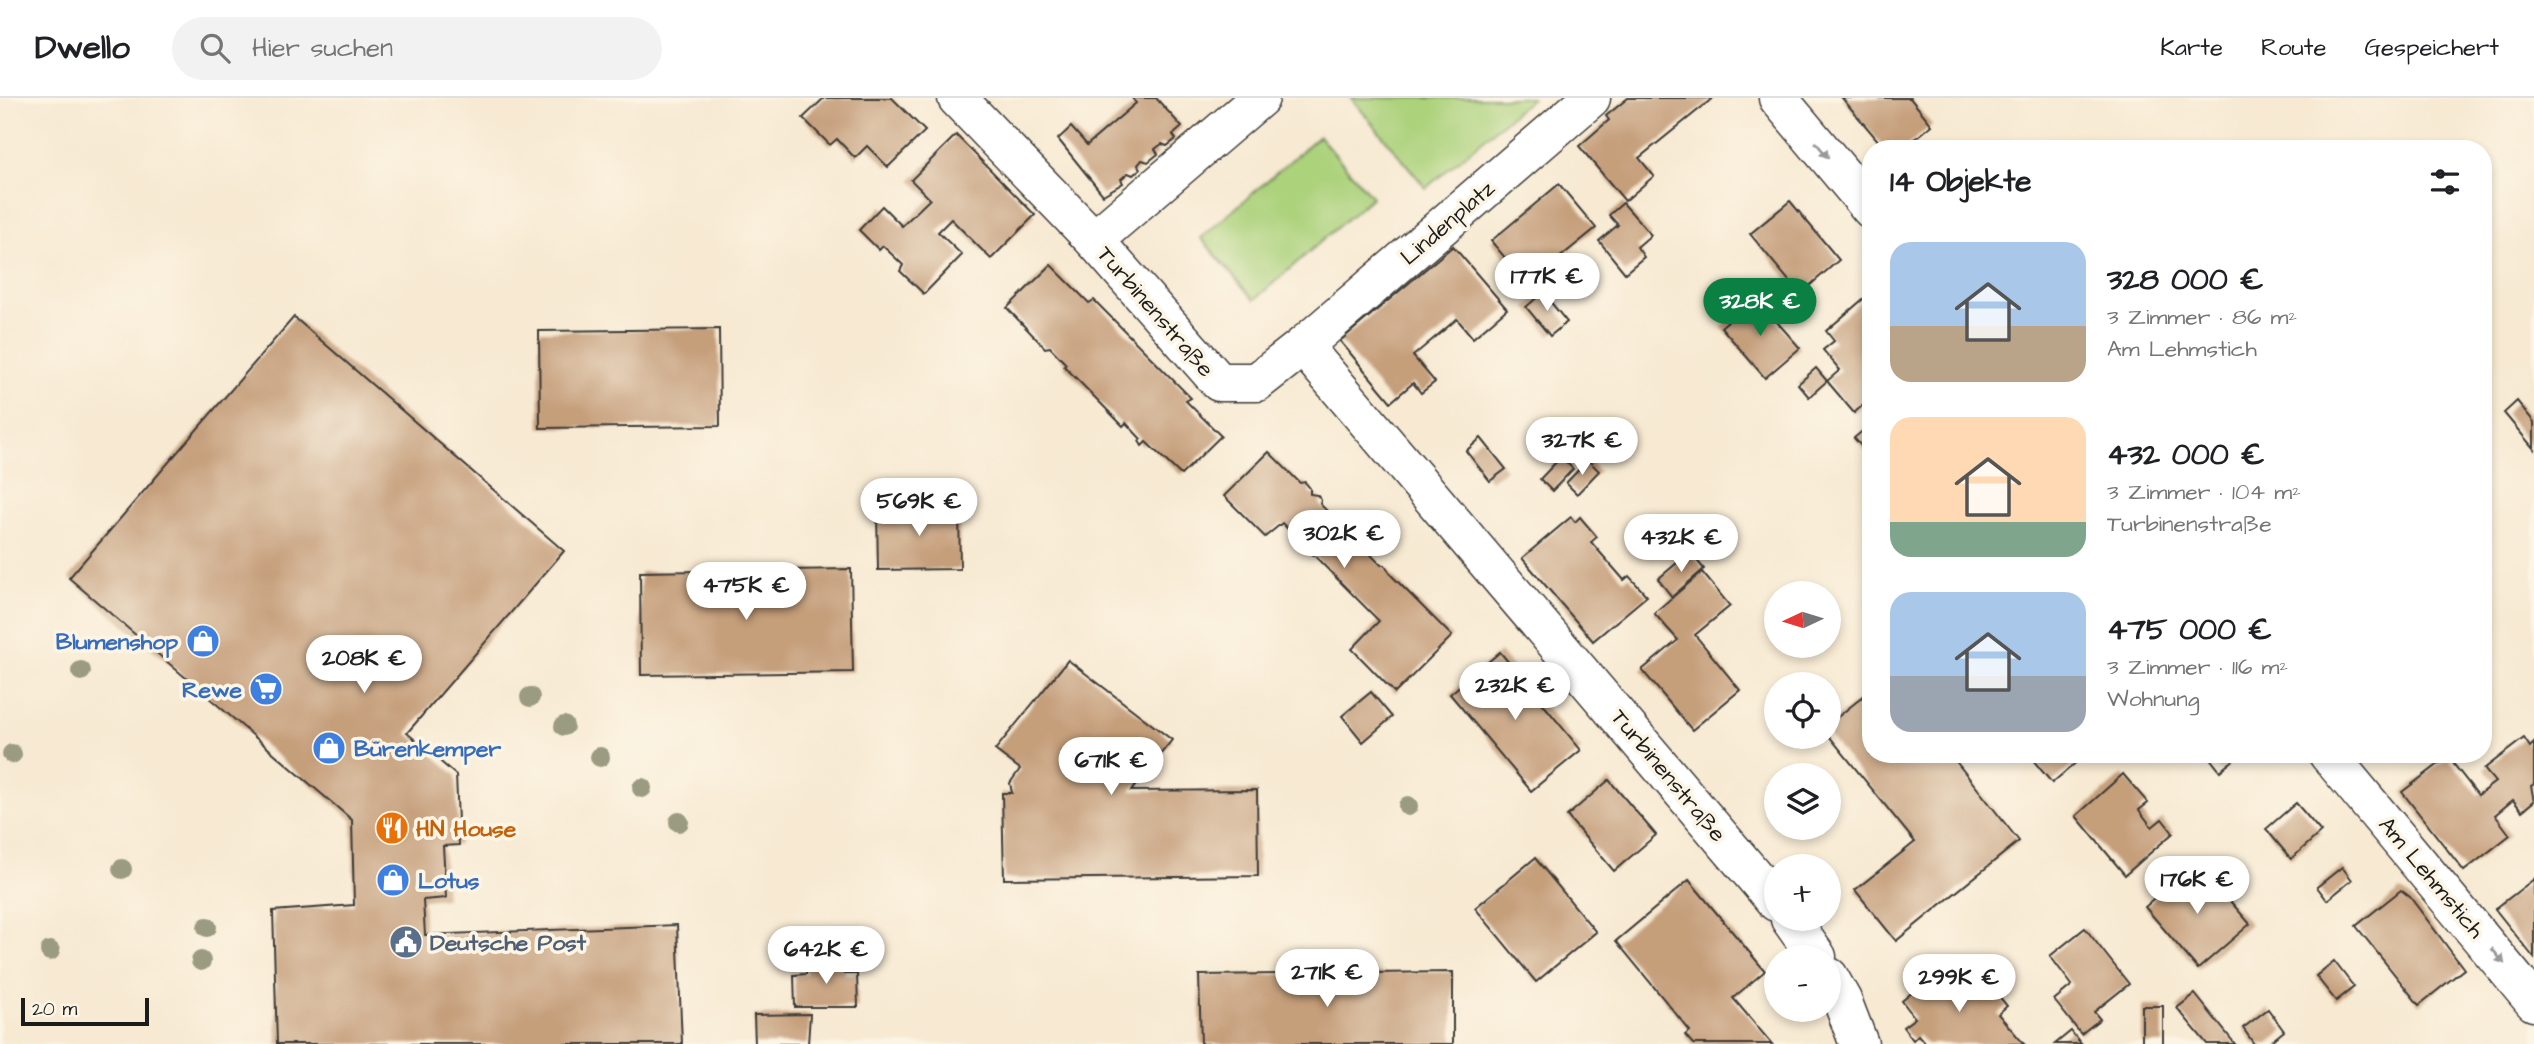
<!DOCTYPE html>
<html lang="de">
<head>
<meta charset="utf-8">
<style>
  :root { --surface:#fff; --page:#f2f2f2; --text:#202124; --muted:#757577; --line:#e0e0e0; --accent:#0b8043 }
  body { margin:0; font-family:"Architects Daughter",sans-serif; background:var(--page); color:var(--text); height:100vh; display:flex; flex-direction:column; font-size:26px; white-space:nowrap }
  * { box-sizing:border-box; margin:0 }
  p { font-size:23px; color:var(--muted) }
  .icon { flex:none; width:38px; height:38px; fill:none; stroke:currentColor; stroke-width:2; stroke-linecap:round; stroke-linejoin:round }
  .map { position:relative; flex:1; overflow:hidden }
  .drawer { position:absolute; left:1862px; top:42px; width:630px; height:623px; display:flex; flex-direction:column; background:var(--surface); border-radius:28px; box-shadow:0 4px 10px #0003 }
  .drawer>* { flex:none }
  .needle { width:46px; rotate:266deg }
  .buttons { position:absolute; left:1764px; top:483px; display:grid; gap:14px }
  .buttons a { display:grid; place-items:center; width:77px; height:77px; border-radius:50%; background:var(--surface); box-shadow:0 4px 10px #0003; font-size:35px }
  .scale { position:absolute; left:21px; bottom:18px; width:128px; box-sizing:border-box; padding-left:7px; border:4px solid #1c1c1c; border-top:0; font-size:19px; line-height:24px; white-space:nowrap; color:#1c1c1c; -webkit-text-stroke:5px #fcf5e5; paint-order:stroke }
  .price { position:absolute; translate:-50% -60px; padding:0 16px; border-radius:24px; background:#fff; color:#222; font-size:23px; line-height:46px; filter:drop-shadow(0 2px 4px #0008) }
  .price::after { content:''; position:absolute; left:50%; top:42px; width:21px; height:16px; margin-left:-10px; background:inherit; clip-path:polygon(0 0,100% 0,50% 100%) }
  .price.on { background:var(--accent); color:#fff }
  ul { padding:0; list-style:none }
  li { display:flex; align-items:center; gap:21px; height:175px; padding:0 28px }
  li span { display:grid; place-items:center; flex:none; width:196px; height:140px; border-radius:21px; color:#555 }
  li>.icon { margin-inline-start:auto }
  span .icon { width:84px; height:84px; fill:#fffc; stroke-width:1 }
  li b { font-size:30px }
  h2 { display:flex; justify-content:space-between; align-items:center; height:84px; padding:0 28px; font-size:30px }
  header { display:flex; align-items:center; gap:42px; box-sizing:border-box; height:98px; padding:0 35px; background:var(--surface); border-bottom:2px solid var(--line) }
  header strong { font-size:33px }
  nav { display:flex; gap:38px; margin-inline-start:auto; font-size:24px }
  .search { width:490px; height:63px; background:var(--page); display:flex; align-items:center; gap:18px; box-sizing:border-box; padding:0 24px; border-radius:38px; color:var(--muted); font-size:26px }
  .map>svg:first-child { display:block }
  .green { fill:#acd27c; stroke:#64774c; stroke-width:2 }
  .building { fill:#c59e7a }
  .lines { fill:none; stroke-linecap:round; stroke-linejoin:round }
  .minor-casing { stroke:#3d3b37; stroke-width:41 }
  .minor { stroke:#fff; stroke-width:38 }
  .tree { fill:#9a9b81 }
  .oneway { fill:#999 }
  .labels { text-anchor:middle; stroke-width:7; stroke-linejoin:round; paint-order:stroke }
  .street-label { font-size:23px; fill:#1c1c1c; stroke:#fcf5e5 }
  .shop-label { font-size:23px; font-weight:bold; fill:#366cbe; stroke:#fcf5e5; text-anchor:end }
  .food-label { font-size:23px; font-weight:bold; fill:#c56008; stroke:#fcf5e5; text-anchor:start }
  .service-label { font-size:23px; font-weight:bold; fill:#4e5e75; stroke:#fcf5e5; text-anchor:start }
</style>
</head>
<body>
<header>
<strong>Dwello</strong>
<div class="search"><svg class="icon" aria-label="search" viewBox="0 0 24 24"><circle cx="10" cy="10" r="6"/><path d="M15 15l6 6"/></svg>Hier suchen</div>
<nav><a>Karte</a><a>Route</a><a>Gespeichert</a></nav>
</header>
<div class="map">
<svg width="2534" height="946" viewBox="0 0 2534 946">
  <rect width="100%" height="100%" fill="#fcf5e5"/>
  <filter id="ink" filterUnits="userSpaceOnUse"><feTurbulence type="fractalNoise" baseFrequency=".0143" numOctaves="2"/><feDisplacementMap in="SourceGraphic" scale="14" xChannelSelector="R" yChannelSelector="G"/><feConvolveMatrix kernelMatrix="1 2 1 2 8 2 1 2 1" color-interpolation-filters="sRGB"/></filter>
  <filter id="wash" filterUnits="userSpaceOnUse"><feTurbulence type="fractalNoise" baseFrequency=".00686" numOctaves="4" result="noise"/><feDisplacementMap in="SourceGraphic" scale="28" xChannelSelector="R" yChannelSelector="G"/><feGaussianBlur stdDeviation="1.57" result="paint"/><feColorMatrix in="noise" values="0 0 0 0 0 0 0 0 0 0 0 0 0 0 0 0 0 1.4 0 .05"/><feComposite in="paint" operator="in"/></filter>
  <g filter="url(#wash)">
    <rect width="100%" height="100%" fill="#f7e9d2"/>
    <g class="green">
      <path d="M1351 0H1532L1426 90Z"/>
      <path d="M1319 38 1372 99 1254 202 1201 140Z"/>
    </g>
    <g id="blocks">
      <g class="building">
        <path d="M824 0H892L925 33 888 69 867 48 855 60 837 41 830 47 803 20Z"/>
        <path d="M1132 0H1156L1182 29 1173 37 1176 41 1167 48 1162 46 1155 51 1158 56 1148 64 1142 62 1138 67 1140 71 1133 77 1128 75 1121 81 1123 85 1103 97 1058 41 1071 29 1087 47 1136 5Z"/>
        <path d="M1628 0H1713L1639 60 1654 78 1625 103 1579 48 1609 22 1606 18Z"/>
        <path d="M1842 0H1910L1932 27 1908 47 1911 51H1885Z"/>
        <path d="M956 37 1035 117 991 161 951 121 938 134 962 157 924 196 900 173 903 167 883 148 879 152 859 132 882 108 902 128 930 101 911 82Z"/>
        <path d="M1559 86 1596 130 1527 186 1491 143Z"/>
        <path d="M1790 103 1839 162 1800 196 1750 136Z"/>
        <path d="M1623 105 1651 137 1637 149 1644 159 1625 175 1599 143 1618 127 1609 117Z"/>
        <path d="M1453 148 1507 211 1473 240 1457 221 1413 258 1435 284 1421 295 1413 285 1391 304 1340 243Z"/>
        <path d="M1051 167 1089 205 1094 202 1191 300 1186 303 1221 338 1181 377 1146 344 1142 348 1139 343 1141 341 1126 325 1123 328 1064 268 1066 266 1050 249 1045 250 1007 210Z"/>
        <path d="M1547 191 1553 198 1549 202 1567 224 1550 238 1526 209Z"/>
        <path d="M1869 196 1871 300 1854 315 1827 283 1840 272 1823 252 1834 243 1826 233Z"/>
        <path d="M1755 199 1800 250 1765 280 1721 229Z"/>
        <path d="M294 219 564 453 407 635 456 677 459 747 443 748 446 800 423 802 425 837 677 827 682 946H277L273 813 354 807 352 722 69 480Z"/>
        <path d="M719 231 720 328 540 330 539 233Z"/>
        <path d="M1816 270 1827 283 1809 299 1798 286Z"/>
        <path d="M2517 303 2534 324V351L2504 315Z"/>
        <path d="M1871 326V359L1854 340Z"/>
        <path d="M1481 340 1506 371 1490 383 1466 353Z"/>
        <path d="M1269 354 1300 385 1305 384 1310 390V396L1317 397 1321 402 1320 406 1381 467H1385L1392 478 1452 538 1395 595 1352 551 1379 523 1282 425 1265 439 1224 398Z"/>
        <path d="M1561 359 1573 371 1552 393 1540 381Z"/>
        <path d="M1588 362 1599 373 1577 396 1566 385Z"/>
        <path d="M936 403 937 412H959L960 471 878 472 877 412H904L905 404Z"/>
        <path d="M1571 419 1575 424 1580 419 1597 439 1591 444 1624 482 1629 478 1647 498 1593 543 1522 460Z"/>
        <path d="M1690 454 1704 471 1672 499 1658 481Z"/>
        <path d="M851 471 853 574 641 577 640 474Z"/>
        <path d="M1702 474 1730 508 1695 537 1740 592 1692 632 1642 572 1678 542 1654 515Z"/>
        <path d="M1500 554 1581 652 1531 693 1450 596Z"/>
        <path d="M1068 562 1172 642 1131 693 1257 692 1258 778 1004 781 1002 695H1012L1010 685 1020 671 995 652Z"/>
        <path d="M1871 592V656H1950L2019 743 1896 843 1855 792 1915 744 1829 638V626Z"/>
        <path d="M1371 594 1392 619 1363 644 1342 618Z"/>
        <path d="M2524 640 2530 649 2534 645V686L2531 688 2534 703 2522 713 2513 702 2495 717 2510 737 2464 773 2402 694 2448 659 2478 697 2495 684 2484 671Z"/>
        <path d="M2028 656H2086L2052 685Z"/>
        <path d="M2213 656H2241L2220 673 2209 659Z"/>
        <path d="M2123 676 2148 705 2139 712 2152 729 2162 721 2173 735 2125 777 2076 718Z"/>
        <path d="M1609 682 1656 737 1614 773 1567 718Z"/>
        <path d="M2296 705 2321 734 2291 761 2266 731Z"/>
        <path d="M1535 760 1596 834 1536 884 1475 810Z"/>
        <path d="M2196 764 2250 826 2198 871 2145 809Z"/>
        <path d="M2342 769 2352 782 2327 802 2317 789Z"/>
        <path d="M2534 781V860L2495 811Z"/>
        <path d="M1689 782 1765 873 1733 900 1772 946H1693L1685 937 1690 933 1616 843Z"/>
        <path d="M2401 792 2410 799 2464 871 2419 907 2356 828Z"/>
        <path d="M2085 830 2129 886 2094 914 2100 921 2081 936 2054 902 2072 887 2050 858Z"/>
        <path d="M844 862V876H857L858 909H795L794 877 806 876V863Z"/>
        <path d="M2334 863 2354 889 2336 903 2316 878Z"/>
        <path d="M1976 870 2007 908 1998 916 2024 946H1926L1918 937 1913 942 1903 929 1915 920 1902 903 1932 878 1945 895Z"/>
        <path d="M1453 874V946H1201L1199 877Z"/>
        <path d="M2195 896 2235 946H2207L2177 910Z"/>
        <rect x="2142" y="908" width="21" height="38"/>
        <path d="M2268 911 2284 933 2268 946H2254L2243 930Z"/>
        <path d="M810 916 808 946H755L754 917Z"/>
        <path d="M2071 933 2081 946H2055Z"/>
      </g>
    </g>
  </g>
  <g filter="url(#ink)">
    <use href="#blocks" fill-opacity="0" stroke="#3d3b37" stroke-width="2"/>
    <g class="lines">
      <defs>
        <g id="minor">
          <path d="M957 0 1094 142 1219 284H1257L1303 248 1776 804"/>
          <path d="M1778 0 1871 111"/>
          <path d="M1094 142 1260 0"/>
          <path d="M1303 248 1591 0"/>
          <path d="M2328 656 2534 904"/>
          <path d="M1790 821 1817 859"/>
          <path d="M1829 879 1842 902 1859 946"/>
        </g>
      </defs>
      <use href="#minor" class="minor-casing"/>
      <use href="#minor" class="minor"/>
    </g>
    <g class="tree">
      <circle cx="81" cy="573" r="10"/>
      <circle cx="530" cy="599" r="10"/>
      <circle cx="564" cy="628" r="10"/>
      <circle cx="12" cy="656" r="10"/>
      <circle cx="600" cy="659" r="10"/>
      <circle cx="642" cy="690" r="10"/>
      <circle cx="1408" cy="708" r="10"/>
      <circle cx="679" cy="724" r="10"/>
      <circle cx="122" cy="771" r="10"/>
      <circle cx="207" cy="829" r="10"/>
      <circle cx="50" cy="853" r="10"/>
      <circle cx="201" cy="863" r="10"/>
    </g>
    <defs><path id="oneway-solid" d="M-6-.8H1V-3.2L6.5 0L1 3.2V.8H-6Z" transform="scale(1.75)"/></defs>
    <g class="oneway">
      <use href="#oneway-solid" transform="translate(1822 52) rotate(50)"/>
      <use href="#oneway-solid" transform="translate(2498 858) rotate(50)"/>
    </g>
  </g>
  <defs>
    <symbol id="shop-disc" viewBox="-11 -11 22 22"><circle r="9.5" fill="#3f7fe0" stroke="#fcf5e5"/><path d="M-5-2.5h2.3a2.7 3.5 0 0 1 5.4 0H5L5.5 6h-11ZM-1.5-2.5h3a1.5 2.3 0 0 0-3 0Z" fill="#fff"/></symbol>
    <symbol id="supermarket-disc" viewBox="-11 -11 22 22"><circle r="9.5" fill="#3f7fe0" stroke="#fcf5e5"/><path d="M-6-5.5h2.5l.6 2H6L4.5 2H-2.5L-4.4-4H-6ZM-1.5 3.2a1.3 1.3 0 1 0 .1 0ZM3 3.2a1.3 1.3 0 1 0 .1 0Z" fill="#fff"/></symbol>
    <symbol id="restaurant-disc" viewBox="-11 -11 22 22"><circle r="9.5" fill="#e8710a" stroke="#fcf5e5"/><path d="M-5-6h1v4h1v-4h1v4h1v-4h1v5L-1.5 .5V6h-2V.5L-5-1ZM5-6V6H3V1.5H1.5Q1.5-4 5-6Z" fill="#fff"/></symbol>
    <symbol id="civic-disc" viewBox="-11 -11 22 22"><circle r="9.5" fill="#5c6f8a" stroke="#fcf5e5"/><path d="M-.6-6.5H3V-4.5H.6V-3L4-1V1h2V6H-6V1h2V-1L-.6-3ZM-1.2 2.5V6h2.4V2.5Z" fill="#fff"/></symbol>
  </defs>
  <g fill-rule="evenodd">
    <use href="#shop-disc" x="184" y="524" width="38" height="38"/>
    <use href="#supermarket-disc" x="247" y="572" width="38" height="38"/>
    <use href="#shop-disc" x="310" y="631" width="38" height="38"/>
    <use href="#restaurant-disc" x="373" y="711" width="38" height="38"/>
    <use href="#shop-disc" x="374" y="763" width="38" height="38"/>
    <use href="#civic-disc" x="387" y="825" width="38" height="38"/>
  </g>
  <g class="labels">
    <g class="street-label">
      <text transform="translate(1447 124) rotate(-41)" y="8">Lindenplatz</text>
      <text transform="translate(1156 213) rotate(49)" y="8">Turbinenstraße</text>
      <text transform="translate(1669 677) rotate(50)" y="8">Turbinenstraße</text>
      <text transform="translate(2432 779) rotate(50)" y="8">Am Lehmstich</text>
    </g>
    <g class="shop-label">
      <text x="178" y="551">Blumenshop</text>
      <text x="242" y="599">Rewe</text>
      <text x="354" y="658" text-anchor="start">Bürenkemper</text>
      <text x="418" y="790" text-anchor="start">Lotus</text>
    </g>
    <g class="food-label">
      <text x="416" y="738">HN House</text>
    </g>
    <g class="service-label">
      <text x="430" y="852">Deutsche Post</text>
    </g>
  </g>
</svg>
<div class="buttons">
<a><svg class="needle" viewBox="-14 -14 28 28"><path d="M0-13l5 13h-10z" fill="#e53935"/><path d="M0 13l5-13h-10z" fill="#757577"/></svg></a>
<a><svg class="icon" aria-label="locate" viewBox="0 0 24 24"><circle cx="12" cy="12" r="6"/><path d="M12 2v4M12 18v4M2 12h4M18 12h4"/></svg></a>
<a><svg class="icon" aria-label="layers" viewBox="0 0 24 24"><path d="M12 4l9 5-9 5-9-5zM3 14l9 5 9-5"/></svg></a>
<a>+</a>
<a>−</a>
</div>
<div class="scale">20 m</div>
<b class="price" style="left:1547px;top:215px">177K €</b>
<b class="price on" style="left:1760px;top:240px">328K €</b>
<b class="price" style="left:1582px;top:379px">327K €</b>
<b class="price" style="left:919px;top:440px">569K €</b>
<b class="price" style="left:1344px;top:472px">302K €</b>
<b class="price" style="left:1681px;top:476px">432K €</b>
<b class="price" style="left:746px;top:524px">475K €</b>
<b class="price" style="left:364px;top:597px">208K €</b>
<b class="price" style="left:1515px;top:624px">232K €</b>
<b class="price" style="left:1111px;top:699px">671K €</b>
<b class="price" style="left:2197px;top:818px">176K €</b>
<b class="price" style="left:826px;top:888px">642K €</b>
<b class="price" style="left:1327px;top:911px">271K €</b>
<b class="price" style="left:1959px;top:916px">299K €</b>
<section class="drawer">
<h2>14 Objekte<svg class="icon" aria-label="filters" viewBox="0 0 24 24"><path d="M4 7h16M4 17h16"/><circle cx="9" cy="7" r="2"/><circle cx="15" cy="17" r="2"/></svg></h2>
<ul>
<li><span style="background:linear-gradient(#a9c7e8 60%,#b9a48a 0)"><svg class="icon" aria-label="home" viewBox="0 0 24 24"><path d="M3 11l9-7 9 7M6 9v11h12V9"/></svg></span><div><b>328 000 €</b><p>3 Zimmer · 86 m²</p><p>Am Lehmstich</p></div></li>
<li><span style="background:linear-gradient(#ffd9b3 75%,#7fa58c 0)"><svg class="icon" aria-label="home" viewBox="0 0 24 24"><path d="M3 11l9-7 9 7M6 9v11h12V9"/></svg></span><div><b>432 000 €</b><p>3 Zimmer · 104 m²</p><p>Turbinenstraße</p></div></li>
<li><span style="background:linear-gradient(#a9c7e8 60%,#9aa5b1 0)"><svg class="icon" aria-label="home" viewBox="0 0 24 24"><path d="M3 11l9-7 9 7M6 9v11h12V9"/></svg></span><div><b>475 000 €</b><p>3 Zimmer · 116 m²</p><p>Wohnung</p></div></li>
</ul>
</section>
</div>
</body>
</html>
